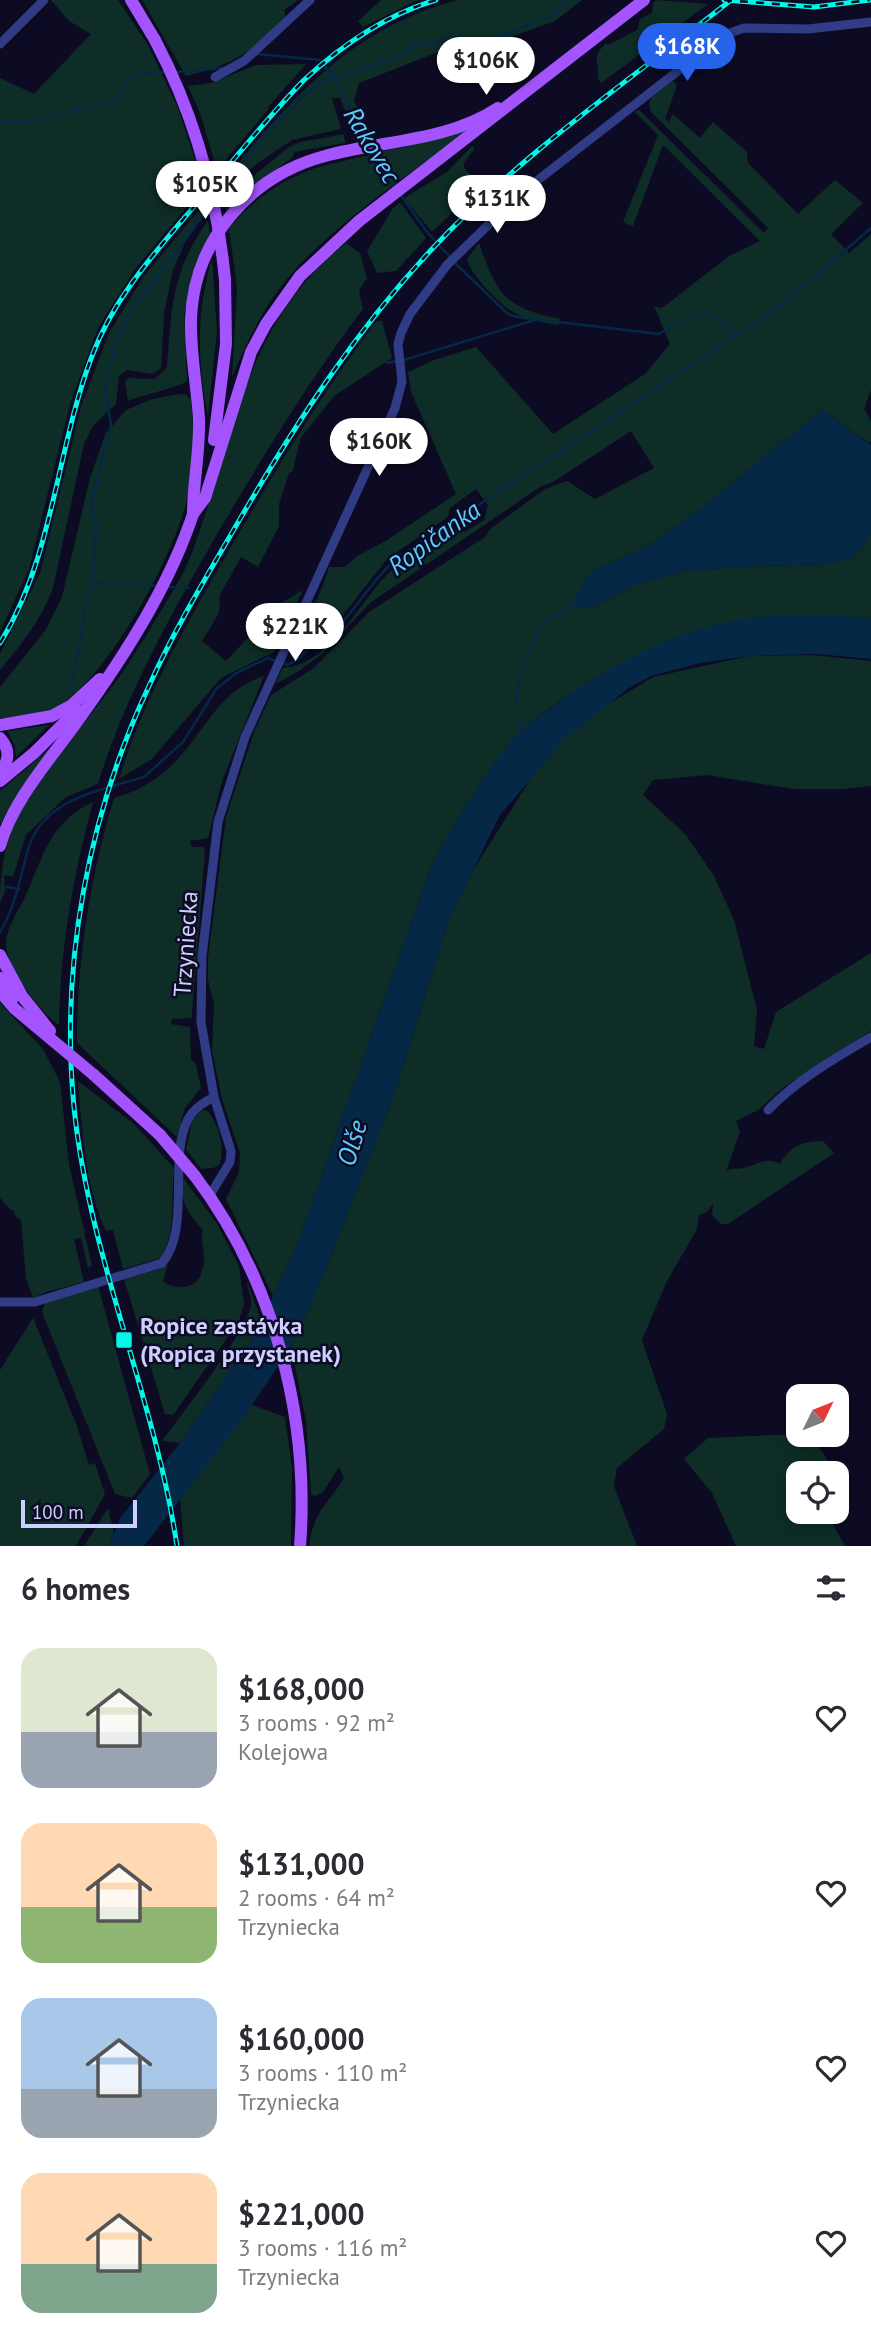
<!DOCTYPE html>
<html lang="en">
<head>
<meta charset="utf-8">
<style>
  :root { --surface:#fff; --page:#f7f7f7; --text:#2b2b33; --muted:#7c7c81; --accent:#2563eb }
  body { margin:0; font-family:"PT Sans",sans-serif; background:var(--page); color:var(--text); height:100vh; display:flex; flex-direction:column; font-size:26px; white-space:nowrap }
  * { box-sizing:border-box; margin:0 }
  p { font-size:23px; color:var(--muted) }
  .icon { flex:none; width:38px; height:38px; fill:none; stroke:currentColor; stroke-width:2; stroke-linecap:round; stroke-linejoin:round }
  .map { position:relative; height:1546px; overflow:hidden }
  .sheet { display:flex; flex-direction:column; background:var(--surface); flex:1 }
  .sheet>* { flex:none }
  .needle { width:46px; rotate:47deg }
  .tools { position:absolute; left:786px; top:1384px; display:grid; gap:14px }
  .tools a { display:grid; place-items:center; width:63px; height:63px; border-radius:14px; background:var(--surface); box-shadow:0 4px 18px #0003; font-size:35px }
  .scale { position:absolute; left:21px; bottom:18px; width:116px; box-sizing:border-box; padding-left:7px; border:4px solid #cdcfff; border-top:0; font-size:19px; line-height:24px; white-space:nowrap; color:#cdcfff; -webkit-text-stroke:5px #0c0b23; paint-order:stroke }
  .price { position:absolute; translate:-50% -60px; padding:0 16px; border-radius:24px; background:#fff; color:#222; font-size:23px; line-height:46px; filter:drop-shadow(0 2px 4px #0008) }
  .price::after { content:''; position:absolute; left:50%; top:42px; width:21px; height:16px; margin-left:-10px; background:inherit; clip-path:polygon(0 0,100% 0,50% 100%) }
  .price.selected { background:var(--accent); color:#fff }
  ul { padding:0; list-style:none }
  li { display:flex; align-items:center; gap:21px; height:175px; padding:0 21px }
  li span { display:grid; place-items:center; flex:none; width:196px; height:140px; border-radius:21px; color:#555 }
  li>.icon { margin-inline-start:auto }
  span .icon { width:84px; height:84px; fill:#fffc; stroke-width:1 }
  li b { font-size:30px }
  h2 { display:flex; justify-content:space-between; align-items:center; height:84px; padding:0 21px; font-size:30px }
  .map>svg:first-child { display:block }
  .green { fill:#0e2d27 }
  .water { fill:#062847 }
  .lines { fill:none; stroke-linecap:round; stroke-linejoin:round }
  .stream { stroke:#062847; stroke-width:2.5 }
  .minor { stroke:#313c87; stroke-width:9 }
  .major { stroke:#a454ff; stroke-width:12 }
  .rail-casing { stroke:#00f8e9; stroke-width:5 }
  .rail { stroke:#0c0b23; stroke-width:2.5; stroke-dasharray:8; stroke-linecap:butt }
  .major-bridge { stroke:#a454ff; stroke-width:12 }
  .poi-dot { fill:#00f8e9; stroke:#0c0b23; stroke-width:2.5 }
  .labels { text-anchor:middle; stroke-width:5; stroke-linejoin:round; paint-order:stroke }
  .street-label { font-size:24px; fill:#cdcfff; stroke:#0c0b23 }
  .poi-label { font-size:24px; font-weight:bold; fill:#cdcfff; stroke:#0c0b23; text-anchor:start }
  .water-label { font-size:26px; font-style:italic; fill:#5bcdff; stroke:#0c0b23 }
</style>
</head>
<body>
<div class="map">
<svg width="871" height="1546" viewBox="0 0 871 1546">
  <rect width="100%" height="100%" fill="#0c0b23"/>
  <g class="green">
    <path d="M51 0H118L148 45 178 108 200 174 198 193 135 269 98 328 70 404 29 569 0 632V78L34 94 91 34 69 21Z"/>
    <path d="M142 0H298L284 10 286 18C248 54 237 63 186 76Z"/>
    <path d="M381 0H418L363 27 358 21Z"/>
    <path d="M457 0H582L555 21 489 45 451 47 359 83 354 101 369 129 352 127 340 98H332L341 129 292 140 258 163 223 194 221 184C289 101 349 29 457 0Z"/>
    <path d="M656 0 708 4 601 83 598 79C600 61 590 59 606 43L608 45 637 30 640 19 652 13 653 3Z"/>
    <path d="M306 64 268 107 269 109 217 170 200 113 188 86 211 83 256 65Z"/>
    <path d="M673 81 677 85 665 119 669 122 673 114 700 138 713 122 747 152 748 163 798 214 835 180 863 203 831 234 849 253 871 234V390L864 409 871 421V441L869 443 822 410 699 510 648 546 589 573 593 607 636 584 683 572 732 567 825 564 852 558 871 535V619C753 607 672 625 574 692 551 707 524 725 508 746 478 783 453 825 431 867L296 1249 273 1296 226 1199 239 1172 240 1153 222 1099 212 1051 214 1004 208 980V958L226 817 254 732 271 695 314 668 369 612 485 537 490 529 545 489 567 481 595 499 654 468 631 431 553 482 540 487 370 603 323 653 299 671 275 684 283 668C334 663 359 600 392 570 411 553 434 541 456 529L465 532 484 520 488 505 476 489 450 508 448 517 387 559 339 620 294 646C306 620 322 594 329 567H345L357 556 384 542 456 494 411 392 408 372 434 360 476 347 553 434 645 374 670 344 654 306 661 308 666 305 729 256 760 241 663 145 633 226 623 222 658 135 635 112 639 110 764 233 768 228 651 112 649 103 652 97Z"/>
    <path d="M466 131C407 177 316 235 274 296 257 321 244 349 232 377L237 288 229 228C253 199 281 181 315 168Z"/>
    <path d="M344 134 345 143 294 152 292 158 255 184 226 211 224 200 289 147 300 142Z"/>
    <path d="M472 146 475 148 464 163V168L481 185 432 232 404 198 447 172Z"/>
    <path d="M400 202 426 238 396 271 377 273 367 251 393 208Z"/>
    <path d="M205 203 207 212 185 242 172 273 164 314 161 368 153 374 127 370 119 376 116 404 93 426 84 444 53 588C41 620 22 644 0 670V654L40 573 81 407 109 333 144 276Z"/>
    <path d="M208 220 210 234 195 265 184 315 187 381C183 386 139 396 128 401L125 382 128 378 155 379 167 367C172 305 171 274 208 220Z"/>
    <path d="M346 243 360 253 367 278 359 290 363 309C310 379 265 453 220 529 173 611 126 693 98 784L66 797 26 835 13 877 4 875 5 891 0 904C0 871 5 839 21 811 49 766 83 725 115 683 138 651 157 617 177 584 192 560 204 517 213 490 242 394 263 308 346 243Z"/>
    <path d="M479 243C497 295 505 308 560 319L559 325C544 323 528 320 515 313 501 306 469 273 467 259Z"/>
    <path d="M212 258 217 332 208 416C197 360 196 313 212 258Z"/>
    <path d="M377 321H382L392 358 334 396 300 439 293 471 289 473 279 504V526L258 567 241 557 220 595 219 613 202 641 226 661 281 603 303 590 274 652 221 678 152 759 119 779C145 694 191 616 235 540 279 464 324 390 377 321Z"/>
    <path d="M172 395 184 394 191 399C194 431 195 463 188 495 176 554 106 682 53 710 37 718 17 717 0 718V687L45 631 62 597 90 478 106 433 126 410 149 400Z"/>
    <path d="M813 655 871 661V786L844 789H793L707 775 653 780 643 795 686 835 714 876 734 920 757 1010 754 1046 764 1049 776 1012 871 953V1031L784 1087 758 1110 736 1121 740 1132 726 1171C733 1167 736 1170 743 1168 757 1165 766 1156 780 1164 790 1146 803 1141 823 1141L834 1153 728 1224H721L712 1215 713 1203 707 1212 699 1215 697 1229 667 1281 642 1340 667 1414 664 1429 617 1468 614 1486 637 1546H309C315 1507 326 1508 344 1478L339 1467 323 1492 315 1496 311 1494 306 1421 291 1347 324 1273 394 1095 449 919 470 875 559 734 653 677 749 656Z"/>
    <path d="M264 676 222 781 208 838 190 841 192 847H203L205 851 192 1013V1018L172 1019 171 1024 190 1027 191 1060 196 1064 201 1088 185 1108 177 1137 77 1043C77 958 90 878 114 798 136 792 159 779 175 762 206 730 218 691 264 676Z"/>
    <path d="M49 725 16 757 15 746 7 731Z"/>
    <path d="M55 744 18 794 0 824V791Z"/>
    <path d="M93 802C73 875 60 949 59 1025 41 1014 6 967 6 945 6 927 19 911 26 895 43 856 51 821 93 802Z"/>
    <path d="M0 1003 43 1049 60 1082 69 1164 92 1266 88 1268 81 1238 74 1239 84 1282 46 1292 33 1298 26 1278 21 1220 15 1216 14 1210H11L0 1198Z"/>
    <path d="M78 1081 134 1124 174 1168C171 1197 176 1234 161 1258L123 1269 113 1230 106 1231C85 1186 82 1130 78 1081Z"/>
    <path d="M206 1110C218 1120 226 1150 219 1165L213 1168 201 1169 186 1149 192 1121 201 1111Z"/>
    <path d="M182 1176 217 1224 239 1266 244 1304 239 1321 173 1415 165 1414 124 1279 159 1269 168 1262 163 1282C186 1294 204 1285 204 1257 204 1247 200 1240 203 1230 184 1209 182 1203 182 1176Z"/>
    <path d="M247 1281 261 1320 251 1341 180 1443 162 1441C178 1419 253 1324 251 1302 251 1295 247 1288 247 1281Z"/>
    <path d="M98 1286 150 1474 132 1498 115 1494 42 1312 45 1303Z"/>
    <path d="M33 1318 77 1426 89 1465 95 1463 105 1494 76 1546H0V1370Z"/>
    <path d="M252 1405 285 1417 292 1468 291 1546H184L180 1497Z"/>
    <path d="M775 1435C808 1435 821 1441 833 1473L798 1474V1512H826L845 1546H736L712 1493 684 1459 708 1438Z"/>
    <path d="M108 1508 114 1532 109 1546H84Z"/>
  </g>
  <g class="water">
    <path d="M822 410 871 445V535L852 558 825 564 732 567 683 572 636 584 593 607H570L589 573 648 546 699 510Z"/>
    <path d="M829 615 871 619V659L817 654 749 656 700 663 651 676 629 688 564 740 500 815 449 919 394 1095 324 1273 291 1347 242 1420 144 1546H109L121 1517 180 1443 251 1341 296 1249 431 867C453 825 478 783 508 745 522 727 546 712 565 698 624 656 691 623 765 617 786 615 808 615 829 615Z"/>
  </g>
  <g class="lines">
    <g class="stream">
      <path d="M257 54 320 60 335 79 366 142"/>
      <path d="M177 72 222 68"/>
      <path d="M335 79 401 55 416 44 436 43 451 37 491 40 555 14 568 0"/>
      <path d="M0 122H25L113 101 122 94 127 80 141 74 167 72"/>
      <path d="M371 150 396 189"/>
      <path d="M400 194 427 232 450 257"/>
      <path d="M216 198C244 164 294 91 334 77"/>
      <path d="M454 262 508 314 517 317 659 334C687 316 712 301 736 336"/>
      <path d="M404 360 538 319"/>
      <path d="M387 363 397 361"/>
      <path d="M94 582 157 586"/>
      <path d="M168 587 189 588"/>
      <path d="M70 690 80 644 85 607 93 582 96 523 91 505 111 425 105 388 116 343 132 310 210 206"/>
      <path d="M517 707C513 676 533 653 540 624L573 605"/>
      <path d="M518 720 522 735"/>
      <path d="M6 887 19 889"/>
      <path d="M0 932C17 904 20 874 30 844 46 798 104 789 144 777L183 742 217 688 238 672 268 658 287 665C304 658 304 652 315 641 322 634 332 633 338 627 359 605 373 579 396 559L776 310 871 228"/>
    </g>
    <g class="minor">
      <path d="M0 44 44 0"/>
      <path d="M215 77 244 61 310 0"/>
      <path d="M768 1110C797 1080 835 1058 871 1037"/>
      <path d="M210 1195 230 1162 231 1151 214 1097 201 1022 202 956 218 822 245 737 395 408 402 382 398 344 401 333 410 314 447 265 520 194 724 35 744 28 808 29 871 22"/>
      <path d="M0 1302H35L162 1263C193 1228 165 1148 192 1113 198 1106 206 1101 214 1097"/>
    </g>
    <g class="major">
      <path d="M131 0 155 40"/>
      <path d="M214 440 226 344 225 280"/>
      <path d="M193 514 205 498 251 352 266 324 300 276 359 221 644 0"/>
      <path d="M193 514C193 482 200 452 199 419 197 386 190 353 191 319 194 240 250 176 325 156 383 140 446 142 498 108"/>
      <path d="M0 725 52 716 72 705 100 679"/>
      <path d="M0 738C11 750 9 761 0 773"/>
      <path d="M0 781 34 753 77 710"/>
      <path d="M0 846C12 801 53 756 79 719 125 655 171 584 195 508"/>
      <path d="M94 1075 160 1135"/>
      <path d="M195 1176C274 1281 310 1416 300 1546"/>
    </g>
    <defs>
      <g id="rail">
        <path d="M724 0 814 7 870 0"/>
        <path d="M0 643C54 556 56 450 92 356 115 294 161 246 203 196 236 157 268 117 304 80 342 45 385 15 436 0"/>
        <path d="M177 1546C155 1397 89 1258 74 1107 60 964 88 816 149 686 175 628 208 574 240 519 296 423 356 330 433 248 521 154 630 80 731 0"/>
      </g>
    </defs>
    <use href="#rail" class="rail-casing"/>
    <use href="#rail" class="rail"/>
    <g class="major-bridge">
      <path d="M155 40C195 116 217 195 225 280"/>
      <path d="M0 955 22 996 50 1031"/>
      <path d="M0 978 14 997"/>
      <path d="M0 992 15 1009 94 1075"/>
      <path d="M160 1135 195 1176"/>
    </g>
  </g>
  <rect class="poi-dot" x="115" y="1331" width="18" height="18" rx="3.5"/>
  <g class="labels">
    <g class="street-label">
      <text transform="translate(186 944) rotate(-86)" y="8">Trzyniecka</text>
    </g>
    <g class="poi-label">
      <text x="140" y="1334">Ropice zastávka<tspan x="140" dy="28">(Ropica przystanek)</tspan></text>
    </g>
    <g class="water-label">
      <text transform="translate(372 145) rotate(59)" y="9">Rakovec</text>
      <text transform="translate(434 538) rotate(-36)" y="9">Ropičanka</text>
      <text transform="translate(352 1143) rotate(-73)" y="9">Olše</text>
    </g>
  </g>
</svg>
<div class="tools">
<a><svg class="needle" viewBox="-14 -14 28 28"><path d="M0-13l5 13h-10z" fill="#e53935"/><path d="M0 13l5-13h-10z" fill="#7c7c81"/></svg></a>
<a><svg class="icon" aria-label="locate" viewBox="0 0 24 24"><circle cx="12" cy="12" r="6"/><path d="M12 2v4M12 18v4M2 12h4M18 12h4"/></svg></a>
</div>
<div class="scale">100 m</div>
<b class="price selected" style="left:687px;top:83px">$168K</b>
<b class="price" style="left:486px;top:97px">$106K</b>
<b class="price" style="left:205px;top:221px">$105K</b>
<b class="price" style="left:497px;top:235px">$131K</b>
<b class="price" style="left:379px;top:478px">$160K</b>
<b class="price" style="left:295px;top:663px">$221K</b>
</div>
<section class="sheet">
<h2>6 homes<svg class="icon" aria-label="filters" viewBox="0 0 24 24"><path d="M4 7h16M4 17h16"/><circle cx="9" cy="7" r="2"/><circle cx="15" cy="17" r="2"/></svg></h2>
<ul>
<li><span style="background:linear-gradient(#dfe7d0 60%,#9aa5b1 0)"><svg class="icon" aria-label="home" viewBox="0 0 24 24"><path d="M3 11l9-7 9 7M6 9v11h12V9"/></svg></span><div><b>$168,000</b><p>3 rooms · 92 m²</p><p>Kolejowa</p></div><svg class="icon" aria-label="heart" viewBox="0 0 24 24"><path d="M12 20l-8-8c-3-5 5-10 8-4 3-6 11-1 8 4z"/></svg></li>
<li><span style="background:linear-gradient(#ffd9b3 60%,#8fb573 0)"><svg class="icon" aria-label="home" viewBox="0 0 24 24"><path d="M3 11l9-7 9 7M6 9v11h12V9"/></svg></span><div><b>$131,000</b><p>2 rooms · 64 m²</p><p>Trzyniecka</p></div><svg class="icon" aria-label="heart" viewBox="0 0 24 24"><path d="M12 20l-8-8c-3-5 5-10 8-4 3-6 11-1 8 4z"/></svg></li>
<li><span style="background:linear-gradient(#a9c7e8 65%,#9aa5b1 0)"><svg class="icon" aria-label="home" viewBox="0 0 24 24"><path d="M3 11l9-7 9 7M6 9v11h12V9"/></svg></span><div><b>$160,000</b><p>3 rooms · 110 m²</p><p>Trzyniecka</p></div><svg class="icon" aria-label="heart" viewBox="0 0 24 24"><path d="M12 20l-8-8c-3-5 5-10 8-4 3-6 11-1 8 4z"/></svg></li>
<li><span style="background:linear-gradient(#ffd9b3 65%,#7fa58c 0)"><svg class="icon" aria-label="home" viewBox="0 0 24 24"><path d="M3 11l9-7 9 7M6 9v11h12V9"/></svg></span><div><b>$221,000</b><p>3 rooms · 116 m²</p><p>Trzyniecka</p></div><svg class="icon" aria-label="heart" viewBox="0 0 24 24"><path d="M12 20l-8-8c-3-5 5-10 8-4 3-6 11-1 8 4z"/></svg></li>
</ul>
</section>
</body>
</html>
